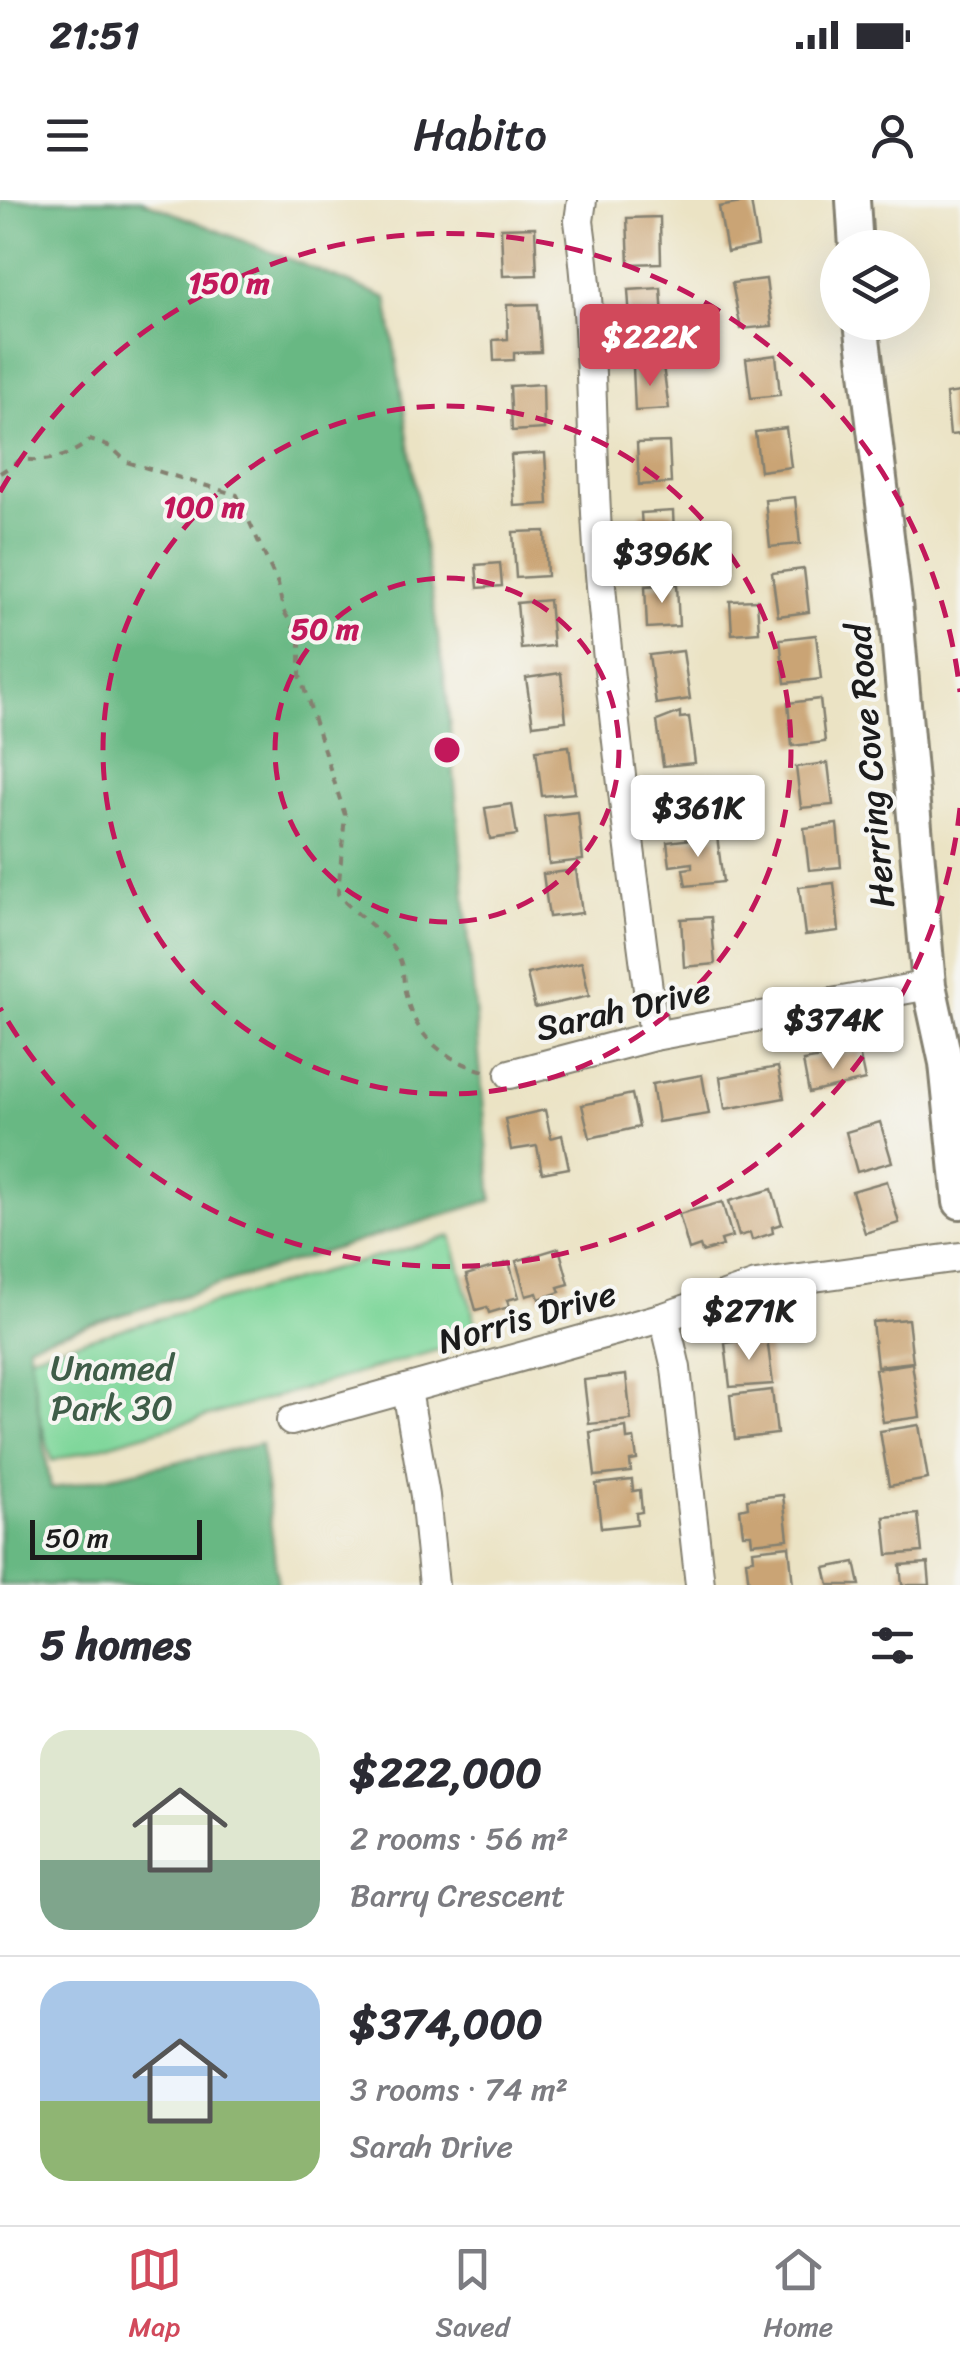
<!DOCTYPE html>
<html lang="en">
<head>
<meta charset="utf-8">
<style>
  :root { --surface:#fff; --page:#f7f7f7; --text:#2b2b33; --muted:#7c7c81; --line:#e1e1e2; --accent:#d1495b }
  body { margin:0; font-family:Sriracha,sans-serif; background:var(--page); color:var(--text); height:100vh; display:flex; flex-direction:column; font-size:38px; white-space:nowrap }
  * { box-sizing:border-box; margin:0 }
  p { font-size:32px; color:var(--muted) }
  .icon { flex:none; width:55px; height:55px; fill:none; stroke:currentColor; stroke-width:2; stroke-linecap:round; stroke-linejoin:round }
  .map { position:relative; height:1385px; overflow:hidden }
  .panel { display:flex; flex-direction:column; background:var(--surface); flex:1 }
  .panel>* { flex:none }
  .tools { position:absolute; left:820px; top:30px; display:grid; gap:20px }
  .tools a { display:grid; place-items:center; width:110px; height:110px; border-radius:50%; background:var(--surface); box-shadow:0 10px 40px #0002; font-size:50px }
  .scale { position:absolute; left:30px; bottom:25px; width:172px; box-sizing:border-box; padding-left:10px; border:5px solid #1c1c1c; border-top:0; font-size:28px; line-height:35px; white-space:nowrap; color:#1c1c1c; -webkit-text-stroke:8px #f6f6f2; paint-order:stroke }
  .price { position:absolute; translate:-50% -85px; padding:0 22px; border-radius:10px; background:#fff; color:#222; font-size:32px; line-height:65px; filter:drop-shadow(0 2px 5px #0008) }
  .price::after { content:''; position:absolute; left:50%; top:60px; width:30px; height:22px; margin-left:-15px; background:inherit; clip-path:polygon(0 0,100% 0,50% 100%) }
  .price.current { background:var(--accent); color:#fff }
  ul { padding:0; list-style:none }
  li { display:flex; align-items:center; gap:30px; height:250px; padding:0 40px }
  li+li { border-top:2px solid var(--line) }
  li span { display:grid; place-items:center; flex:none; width:280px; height:200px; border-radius:30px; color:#555 }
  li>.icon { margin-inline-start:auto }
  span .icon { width:120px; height:120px; fill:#fffc; stroke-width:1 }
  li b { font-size:42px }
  h2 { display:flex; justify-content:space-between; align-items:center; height:120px; padding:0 40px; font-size:42px }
  .status { display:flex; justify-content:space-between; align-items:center; height:70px; padding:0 50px; background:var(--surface); direction:ltr }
  .status svg { height:28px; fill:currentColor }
  header { display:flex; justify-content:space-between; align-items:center; height:130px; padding:0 40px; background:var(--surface); font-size:45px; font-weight:600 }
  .menu { display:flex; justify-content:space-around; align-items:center; height:140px; border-top:2px solid var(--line); background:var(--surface); font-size:28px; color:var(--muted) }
  .menu a { display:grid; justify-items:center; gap:5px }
  .menu .current { color:var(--accent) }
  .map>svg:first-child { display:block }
  .green { fill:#80d79b; stroke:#4e7a5c; stroke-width:2.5 }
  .forest { fill:#68b883; stroke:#426a50; stroke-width:2.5 }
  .building { fill:#caa475 }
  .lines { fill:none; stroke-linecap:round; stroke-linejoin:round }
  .minor-casing { stroke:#848070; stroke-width:32 }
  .major-casing { stroke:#848070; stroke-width:38 }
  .path { stroke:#848070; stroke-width:4; stroke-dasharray:8 8; stroke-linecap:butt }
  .minor { stroke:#fff; stroke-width:28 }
  .major { stroke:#fff; stroke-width:32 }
  .ring { fill:none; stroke:#c2185b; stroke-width:5; stroke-dasharray:18 12 }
  .labels { text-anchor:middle; stroke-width:8; stroke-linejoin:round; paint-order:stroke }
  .street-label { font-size:35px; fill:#1c1c1c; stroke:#f6f6f2 }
  .park-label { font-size:35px; fill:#3f5d48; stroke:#f6f6f2 }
  .centre { fill:#c2185b; stroke:#f6f6f2; stroke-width:5 }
  .ring-label { font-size:30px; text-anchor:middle; font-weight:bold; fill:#c2185b; stroke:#f6f6f2; stroke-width:8; stroke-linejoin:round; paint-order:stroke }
</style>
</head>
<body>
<div class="status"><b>21:51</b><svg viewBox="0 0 49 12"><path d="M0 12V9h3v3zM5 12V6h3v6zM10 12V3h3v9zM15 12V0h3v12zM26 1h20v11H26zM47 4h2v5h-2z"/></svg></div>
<header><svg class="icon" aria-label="menu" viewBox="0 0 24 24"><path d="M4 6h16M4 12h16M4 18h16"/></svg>Habito<svg class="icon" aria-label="person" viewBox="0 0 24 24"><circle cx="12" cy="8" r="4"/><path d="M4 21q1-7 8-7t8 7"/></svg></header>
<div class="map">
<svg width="960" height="1385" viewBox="0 0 960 1385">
  <rect width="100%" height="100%" fill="#f6f6f2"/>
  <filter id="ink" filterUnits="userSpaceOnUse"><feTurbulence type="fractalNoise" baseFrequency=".01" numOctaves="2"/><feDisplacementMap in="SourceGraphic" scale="20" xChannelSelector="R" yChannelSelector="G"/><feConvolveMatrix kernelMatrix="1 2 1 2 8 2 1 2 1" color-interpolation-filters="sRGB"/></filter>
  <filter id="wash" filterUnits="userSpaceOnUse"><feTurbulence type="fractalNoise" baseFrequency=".0048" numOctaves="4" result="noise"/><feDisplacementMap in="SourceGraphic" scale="40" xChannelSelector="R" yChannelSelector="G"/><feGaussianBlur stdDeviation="2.25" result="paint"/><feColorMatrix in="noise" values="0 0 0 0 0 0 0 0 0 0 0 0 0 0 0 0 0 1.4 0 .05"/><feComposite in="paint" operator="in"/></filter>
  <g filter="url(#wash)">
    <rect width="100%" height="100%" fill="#ebe3c4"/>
    <path class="green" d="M451 1036 480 1138 52 1261 23 1157Z"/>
    <path class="forest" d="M0 0H141L387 98 447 496 492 1000 28 1144 51 1289 261 1244 278 1385H0Z"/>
    <g id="blocks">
      <g class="building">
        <path d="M751 1 758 46 727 52 719 7Z"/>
        <path d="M660 17 661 63 629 64 627 18Z"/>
        <path d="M535 27 537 75 503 76 501 28Z"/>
        <path d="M766 79 772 126 741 129 732 83Z"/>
        <path d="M661 88 664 133 631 135 628 90Z"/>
        <path d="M538 104 541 152 514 153V160L494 161 493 140 508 139 507 105Z"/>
        <path d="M776 155 780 195 751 198 746 159Z"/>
        <path d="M663 166 669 209 635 211 633 167Z"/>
        <path d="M543 184 544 229 512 231 510 186Z"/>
        <path d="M960 192V234L950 235 946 194Z"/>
        <path d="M786 228 791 267 760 271 755 232Z"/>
        <path d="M669 242 671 283 639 285 637 243Z"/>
        <path d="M545 253 548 304 514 306 511 255Z"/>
        <path d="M795 297 800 344 770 347 765 300Z"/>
        <path d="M673 311 675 358 644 360 641 313Z"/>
        <path d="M545 331 547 376 516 378 513 332Z"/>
        <path d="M500 363 502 386 478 388 476 365Z"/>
        <path d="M804 369 809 412 778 416 772 373Z"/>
        <path d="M677 384 679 426 647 428 645 386Z"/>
        <path d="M549 400 553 446 521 449 517 403Z"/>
        <path d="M757 400 759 432 732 434 730 401Z"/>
        <path d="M816 435 821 479 785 483 780 439Z"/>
        <path d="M683 451 690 499 656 504 649 455Z"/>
        <path d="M561 473 566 521 533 525 526 478Z"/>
        <path d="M820 499 825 542 792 546 788 503Z"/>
        <path d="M680 512V518L689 517 695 563 663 566 657 521Z"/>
        <path d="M569 546 575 593 542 596 536 550Z"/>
        <path d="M828 563 833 605 801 608 796 567Z"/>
        <path d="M703 578 709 627 674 630 669 582Z"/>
        <path d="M512 604 517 635 490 639 485 608Z"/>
        <path d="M578 612 583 660 549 664 544 616Z"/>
        <path d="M837 624 841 667 809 670 804 628Z"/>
        <path d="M717 636 723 682 686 686 683 669 692 668V663L670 666 667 642Z"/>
        <path d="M576 670 582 713 549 717 543 674Z"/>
        <path d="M834 683 839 731 805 735 799 687Z"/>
        <path d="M711 717 715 764 684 767 681 719Z"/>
        <path d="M582 762 589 796 535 808 527 774Z"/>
        <path d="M859 852 865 880 809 893 803 861Z"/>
        <path d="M778 867 784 898 725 909 720 877Z"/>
        <path d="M702 875 709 914 658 922 652 884Z"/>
        <path d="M632 894 639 927 590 938 582 905Z"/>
        <path d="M545 910 551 938 562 935 569 968 542 973 537 946 511 950 505 919Z"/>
        <path d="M880 922 892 962 857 972 846 932Z"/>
        <path d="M887 981 899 1023 865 1033 852 991Z"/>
        <path d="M772 989 782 1024 772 1027 773 1033 752 1040 750 1033 739 1036 729 1001Z"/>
        <path d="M722 1002 732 1037 721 1040 723 1046 702 1052 700 1046 689 1050 679 1014Z"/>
        <path d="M559 1048 569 1084 558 1087 560 1092 539 1099 537 1093 526 1096 516 1061Z"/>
        <path d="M509 1062 519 1097 507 1100 509 1107 489 1113 487 1107 476 1110 466 1075Z"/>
        <path d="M908 1119 913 1162 877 1166 872 1122Z"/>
        <path d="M767 1138 773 1184 730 1187 725 1143Z"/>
        <path d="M912 1163 920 1217 883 1222 875 1169Z"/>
        <path d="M626 1175 631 1220 589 1224 584 1180Z"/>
        <path d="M772 1190 777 1234 735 1239 730 1195Z"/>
        <path d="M919 1225 928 1279 889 1286 880 1231Z"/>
        <path d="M626 1227 627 1239 634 1238 637 1260 630 1261 631 1272 595 1276 590 1232Z"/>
        <path d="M632 1280 633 1291 640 1290 642 1312 636 1313 637 1324 601 1328 596 1284Z"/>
        <path d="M783 1295 788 1339 752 1343 751 1334H743L740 1309 748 1307 747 1299Z"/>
        <path d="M918 1314 922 1352 888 1355 884 1317Z"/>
        <path d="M789 1346 793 1385H749L746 1360 754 1359 753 1350Z"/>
        <path d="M855 1362 860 1385H829L825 1368Z"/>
        <path d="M928 1363 930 1385H902L900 1365Z"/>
      </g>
    </g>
  </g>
  <g filter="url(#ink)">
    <use href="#blocks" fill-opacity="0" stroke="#848070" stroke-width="2.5"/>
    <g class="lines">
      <defs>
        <g id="minor">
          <path d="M582 0 579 21C595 134 590 248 599 362 612 521 634 678 654 836"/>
          <path d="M510 874 654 836 929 785"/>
          <path d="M664 1117 676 1168 700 1385"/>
          <path d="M407 1190 425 1296 434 1385"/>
          <path d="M291 1221 664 1117 756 1085 960 1057"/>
        </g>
        <g id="major">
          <path d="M853 0 856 48"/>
          <path d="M861 122 895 402 929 785 946 863 960 1002"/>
        </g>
      </defs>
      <use href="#minor" class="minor-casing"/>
      <use href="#major" class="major-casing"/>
      <path class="path" d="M0 273 22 259C48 263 70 257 90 240L111 247 127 262 237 295 278 384 283 410 300 438V476L345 615 338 694C357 718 388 731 400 760 404 770 403 781 405 791 414 837 443 859 487 872"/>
      <use href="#minor" class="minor"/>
      <use href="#major" class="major"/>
    </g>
  </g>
  <g class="ring">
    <circle cx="447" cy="550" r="172"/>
    <circle cx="447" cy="550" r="344"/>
    <path d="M960 608A516 516 0 0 1 0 808M0 292A516 516 0 0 1 960 492"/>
  </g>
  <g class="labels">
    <g class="street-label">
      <text transform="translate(870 566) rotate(-95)" y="12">Herring Cove Road</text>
      <text transform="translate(623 809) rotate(-13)" y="12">Sarah Drive</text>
      <text transform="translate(527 1117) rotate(-16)" y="12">Norris Drive</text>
    </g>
    <g class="park-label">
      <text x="112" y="1180">Unamed<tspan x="112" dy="40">Park 30</tspan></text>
    </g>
  </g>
  <circle cx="447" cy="550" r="15" class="centre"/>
  <g class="ring-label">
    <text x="229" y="93">150 m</text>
    <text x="204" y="317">100 m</text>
    <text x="325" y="439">50 m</text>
  </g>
</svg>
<div class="tools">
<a><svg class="icon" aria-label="layers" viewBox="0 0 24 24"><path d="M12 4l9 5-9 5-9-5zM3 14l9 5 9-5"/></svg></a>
</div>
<div class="scale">50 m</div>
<b class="price current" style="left:650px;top:189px">$222K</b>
<b class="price" style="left:662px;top:406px">$396K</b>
<b class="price" style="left:698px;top:660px">$361K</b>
<b class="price" style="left:833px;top:872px">$374K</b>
<b class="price" style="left:749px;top:1163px">$271K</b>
</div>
<section class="panel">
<h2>5 homes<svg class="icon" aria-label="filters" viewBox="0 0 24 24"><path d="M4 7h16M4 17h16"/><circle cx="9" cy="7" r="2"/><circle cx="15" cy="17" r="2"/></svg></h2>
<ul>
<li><span style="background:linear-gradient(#dfe7d0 65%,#7fa58c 0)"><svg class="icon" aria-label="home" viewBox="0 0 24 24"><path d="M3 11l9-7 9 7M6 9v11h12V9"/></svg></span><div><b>$222,000</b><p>2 rooms · 56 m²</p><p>Barry Crescent</p></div></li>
<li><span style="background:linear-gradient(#a9c7e8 60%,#8fb573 0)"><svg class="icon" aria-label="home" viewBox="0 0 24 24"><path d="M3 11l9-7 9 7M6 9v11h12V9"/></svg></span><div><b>$374,000</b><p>3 rooms · 74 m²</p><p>Sarah Drive</p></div></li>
</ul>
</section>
<nav class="menu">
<a class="current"><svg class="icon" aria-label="map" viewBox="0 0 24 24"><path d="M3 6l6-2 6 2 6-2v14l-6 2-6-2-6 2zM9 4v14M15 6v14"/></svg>Map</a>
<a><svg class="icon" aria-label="saved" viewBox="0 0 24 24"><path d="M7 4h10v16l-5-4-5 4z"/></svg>Saved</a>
<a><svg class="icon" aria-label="home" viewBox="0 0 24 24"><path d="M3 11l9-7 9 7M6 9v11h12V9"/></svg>Home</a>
</nav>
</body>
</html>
